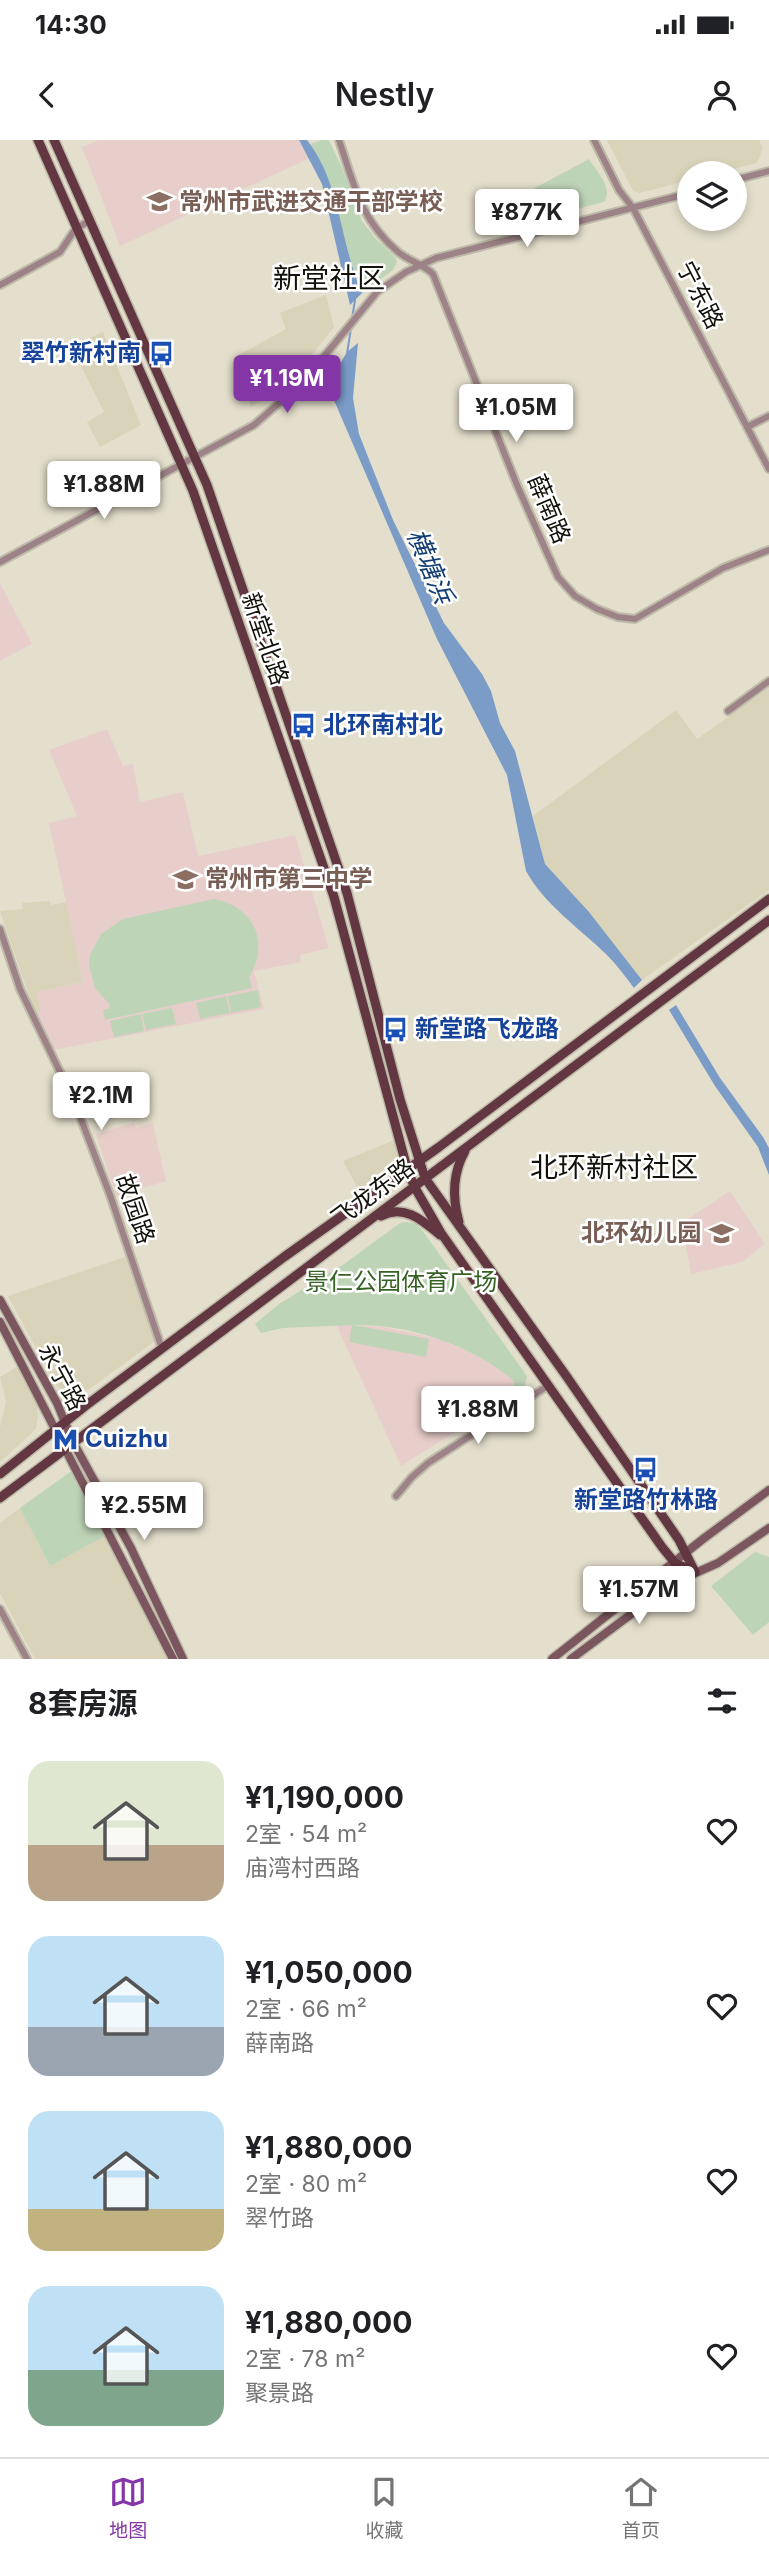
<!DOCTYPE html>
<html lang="zh">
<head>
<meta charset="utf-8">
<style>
  :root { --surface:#fff; --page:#f2f2f2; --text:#202124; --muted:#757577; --line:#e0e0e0; --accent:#8436a7 }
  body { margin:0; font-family:Inter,"Noto Sans SC",sans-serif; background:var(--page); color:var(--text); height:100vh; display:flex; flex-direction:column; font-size:26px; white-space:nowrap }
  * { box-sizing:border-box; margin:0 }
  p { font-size:23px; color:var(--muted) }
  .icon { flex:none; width:38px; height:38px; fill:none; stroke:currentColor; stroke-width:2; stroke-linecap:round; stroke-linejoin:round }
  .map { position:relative; height:1519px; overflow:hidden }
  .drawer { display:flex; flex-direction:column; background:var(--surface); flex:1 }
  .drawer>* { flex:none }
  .controls { position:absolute; left:677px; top:21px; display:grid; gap:14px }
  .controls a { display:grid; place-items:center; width:70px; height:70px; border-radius:50%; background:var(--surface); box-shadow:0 4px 10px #0003; font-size:35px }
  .price { position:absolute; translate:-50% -60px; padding:0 16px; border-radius:7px; background:#fff; color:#222; font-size:23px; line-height:46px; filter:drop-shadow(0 2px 4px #0008) }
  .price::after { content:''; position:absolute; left:50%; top:42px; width:21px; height:16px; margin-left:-10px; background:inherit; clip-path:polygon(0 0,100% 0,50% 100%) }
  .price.active { background:var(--accent); color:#fff }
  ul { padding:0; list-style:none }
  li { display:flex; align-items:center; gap:21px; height:175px; padding:0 28px }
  li span { display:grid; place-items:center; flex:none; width:196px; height:140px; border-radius:21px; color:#555 }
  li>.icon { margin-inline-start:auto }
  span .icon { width:84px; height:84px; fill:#fffc; stroke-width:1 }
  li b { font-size:30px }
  h2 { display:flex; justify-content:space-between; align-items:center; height:84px; padding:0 28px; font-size:30px }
  .status { display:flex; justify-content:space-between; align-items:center; height:49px; padding:0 35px; background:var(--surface); direction:ltr }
  .status svg { height:19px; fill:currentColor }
  header { display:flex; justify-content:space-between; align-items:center; height:91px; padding:0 28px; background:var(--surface); font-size:32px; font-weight:600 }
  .menu { display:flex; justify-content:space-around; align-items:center; height:98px; border-top:2px solid var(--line); background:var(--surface); font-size:19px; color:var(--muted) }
  .menu a { display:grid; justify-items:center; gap:4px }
  .menu .active { color:var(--accent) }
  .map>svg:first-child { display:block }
  .built { fill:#d9d3b9 }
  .industrial { fill:#e8cec9 }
  .education { fill:#e8cecb }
  .green { fill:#bed4b7 }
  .water { fill:#7c9cc8 }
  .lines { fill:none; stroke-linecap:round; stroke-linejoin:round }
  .stream { stroke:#7c9cc8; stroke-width:2 }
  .street-casing { stroke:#bebaa9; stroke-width:10 }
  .secondary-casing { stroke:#bebaa9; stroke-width:11 }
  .primary-casing { stroke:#bebaa9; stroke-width:12 }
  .street { stroke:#9d8287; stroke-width:6 }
  .secondary { stroke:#7c565e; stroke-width:8 }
  .primary { stroke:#633741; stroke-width:9 }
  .labels { text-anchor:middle; stroke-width:5; stroke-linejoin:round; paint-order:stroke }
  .education-label { font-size:24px; font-weight:bold; fill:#785e54; stroke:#fff; text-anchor:start }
  .street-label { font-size:24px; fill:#12110a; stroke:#fff }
  .transit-label { font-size:24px; font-weight:bold; fill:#164399; stroke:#fff; text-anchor:start }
  .park-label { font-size:24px; fill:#366224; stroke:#fff }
  .water-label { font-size:26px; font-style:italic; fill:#123e74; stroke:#fff }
  .quarter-label { font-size:28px; fill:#12110a; stroke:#fff }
</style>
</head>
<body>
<div class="status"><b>14:30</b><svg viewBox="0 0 49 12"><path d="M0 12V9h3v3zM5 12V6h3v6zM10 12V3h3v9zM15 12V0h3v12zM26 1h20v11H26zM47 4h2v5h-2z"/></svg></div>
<header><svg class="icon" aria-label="back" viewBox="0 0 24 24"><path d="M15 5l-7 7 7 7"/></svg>Nestly<svg class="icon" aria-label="person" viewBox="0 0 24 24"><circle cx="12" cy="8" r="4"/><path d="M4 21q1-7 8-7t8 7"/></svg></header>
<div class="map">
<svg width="769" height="1519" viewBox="0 0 769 1519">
  <rect width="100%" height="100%" fill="#e4dfcc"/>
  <g class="built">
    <path d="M607 0H759L763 8 757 23 716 33H690L689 40 640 53 633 51Z"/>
    <path d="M326 155 334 187 306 222 273 254 251 267 233 218 286 189 280 173Z"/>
    <path d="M103 192 141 285 100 307 87 282 104 272 71 206Z"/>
    <path d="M769 548V750L642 840 589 772 545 724 533 676 676 570 697 599Z"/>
    <path d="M49 761 51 765 67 762 83 842 37 852 41 871 35 873 0 771 23 769 22 763Z"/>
    <path d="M394 1000 397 1015 395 1027 386 1038 362 1056 343 1021Z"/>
    <path d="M125 1117 155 1201 88 1250 66 1254 56 1245 8 1156Z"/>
    <path d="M17 1227 37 1266 38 1277 36 1289 0 1322V1287L6 1262 0 1237Z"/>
    <path d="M20 1368 50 1426 105 1396 168 1519H35L0 1453V1383Z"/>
  </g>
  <path class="industrial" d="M134 983 136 988 153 983 166 1041 116 1056 96 994Z"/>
  <g class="education">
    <path d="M98 0H299L310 18 120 106 82 7Z"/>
    <path d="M0 443 32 504 0 521Z"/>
    <path d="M107 589 123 626 133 624 140 662 183 652 198 716 295 695 329 808 300 815 301 822 254 831 264 869 54 910 35 873 41 871 37 852 83 842 49 683 77 676 49 610Z"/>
    <path d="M730 1051 765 1104 742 1122 691 1134 682 1083Z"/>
    <path d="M336 1184 384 1187 439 1199 476 1215 503 1231 514 1241V1255L401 1326Z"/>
  </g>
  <g class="green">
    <path d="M322 0H329L342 28 362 81 375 98 395 117 397 122 393 130 362 153C341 105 340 48 310 4Z"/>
    <path d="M589 19C596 31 614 48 604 62L530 81 518 57Z"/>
    <path d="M214 759C253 766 271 802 249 837L252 848 105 880 103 870 110 868 109 864 95 848 89 825 90 815 101 794 123 779Z"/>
    <path d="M258 850 261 867 231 873 228 856Z"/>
    <path d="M226 856 230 873 200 879 196 863Z"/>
    <path d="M172 868 176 884 146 890 142 874Z"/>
    <path d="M141 874 144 891 114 897 110 881Z"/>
    <path d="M407 1082 416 1084 422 1090 527 1236 524 1249 514 1255V1241C474 1206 407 1183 353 1185L429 1199 426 1217 349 1202 352 1185 283 1188 261 1193 255 1184 279 1164 344 1124 400 1083Z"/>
    <path d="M70 1332 75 1333 105 1396 50 1426 20 1368Z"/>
    <path d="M755 1412 769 1417V1482L753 1495 711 1446Z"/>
  </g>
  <g class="water">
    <path d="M299 0H307C341 43 340 104 362 153L350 165 322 44Z"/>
    <path d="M358 203 353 258 359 294 393 380 444 483 482 534 491 551 500 583 515 611 545 724 589 772 642 840 634 848C625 836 616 824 606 814 579 788 544 764 526 731L507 635 437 499 333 258 329 242 347 212Z"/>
    <path d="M676 865 720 938 763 997 769 1008V1035L758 1007 715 946 669 870Z"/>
  </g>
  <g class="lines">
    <g class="stream">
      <path d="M352 179 355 160"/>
      <path d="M347 214 351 188"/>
    </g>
    <defs>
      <g id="street">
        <path d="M339 0C354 44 360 79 397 111 408 121 423 124 433 134L517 345 548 415 558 437 575 456 597 469 618 477 635 479 723 428 769 410"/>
        <path d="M594 0 619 50 633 68 769 329"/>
        <path d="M735 40 769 31"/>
        <path d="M0 145 60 112 76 88 90 81"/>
        <path d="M747 287 769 276"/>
        <path d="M0 422 254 285 303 242 377 152 406 132 436 118 690 53"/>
        <path d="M728 571 769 541"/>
        <path d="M0 789 20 849 74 961 110 1055 162 1209"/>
        <path d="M396 1356 412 1337 428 1323 549 1245"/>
        <path d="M0 1469 27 1519"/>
      </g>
      <g id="secondary">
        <path d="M0 1160 57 1263 73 1302 131 1408 183 1519"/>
        <path d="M0 1182 173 1519"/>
        <path d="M552 1519 703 1399 769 1350"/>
        <path d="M571 1519 673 1443 718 1423 769 1388"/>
      </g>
      <g id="primary">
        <path d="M38 0 193 351 334 757 407 1028 414 1046 441 1093 662 1407 675 1423 695 1432"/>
        <path d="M54 0 207 345 347 753 400 959 425 1038 567 1237 679 1400 695 1432"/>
        <path d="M381 1076C404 1064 422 1080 440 1095"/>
        <path d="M459 1082C452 1057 452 1034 465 1011"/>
        <path d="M0 1334 84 1267 284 1117 439 1007 769 759"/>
        <path d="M0 1358 769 780"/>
      </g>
    </defs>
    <use href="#street" class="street-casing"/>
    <use href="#secondary" class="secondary-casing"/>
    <use href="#primary" class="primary-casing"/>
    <use href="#street" class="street"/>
    <use href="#secondary" class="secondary"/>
    <use href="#primary" class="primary"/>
  </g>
  <defs>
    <symbol id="school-bare" viewBox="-9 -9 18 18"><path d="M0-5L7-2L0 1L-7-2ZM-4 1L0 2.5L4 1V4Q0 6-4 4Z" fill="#8d6e63" stroke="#fff" stroke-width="2.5" paint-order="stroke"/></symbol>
    <symbol id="bus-bare" viewBox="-9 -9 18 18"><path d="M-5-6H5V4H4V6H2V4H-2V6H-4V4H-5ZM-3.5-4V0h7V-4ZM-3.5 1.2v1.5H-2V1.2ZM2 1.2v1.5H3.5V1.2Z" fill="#1a4fb4" stroke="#fff" stroke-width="2.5" paint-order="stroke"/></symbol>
    <symbol id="metro-bare" viewBox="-9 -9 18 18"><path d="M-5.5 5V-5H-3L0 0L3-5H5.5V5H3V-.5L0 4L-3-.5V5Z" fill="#1a4fb4" stroke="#fff" stroke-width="2.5" paint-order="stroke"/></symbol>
  </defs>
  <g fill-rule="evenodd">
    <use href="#school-bare" x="142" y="44" width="35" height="35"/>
    <use href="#bus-bare" x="144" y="196" width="35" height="35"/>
    <use href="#bus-bare" x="286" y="568" width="35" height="35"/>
    <use href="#school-bare" x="168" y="722" width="35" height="35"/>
    <use href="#bus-bare" x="378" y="872" width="35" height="35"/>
    <use href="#school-bare" x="704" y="1076" width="35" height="35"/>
    <use href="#metro-bare" x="48" y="1282" width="35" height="35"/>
    <use href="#bus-bare" x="628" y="1312" width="35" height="35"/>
  </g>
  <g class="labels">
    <g class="education-label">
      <text x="179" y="70">常州市武进交通干部学校</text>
      <text x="205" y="747">常州市第三中学</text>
      <text x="701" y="1101" text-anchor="end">北环幼儿园</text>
    </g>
    <g class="street-label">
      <text transform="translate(700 155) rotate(63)" y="8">宁东路</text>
      <text transform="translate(549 369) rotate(67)" y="8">薛南路</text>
      <text transform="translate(265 499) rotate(71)" y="8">新堂北路</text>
      <text transform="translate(373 1053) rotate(-37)" y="8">飞龙东路</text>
      <text transform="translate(135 1069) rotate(71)" y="8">故园路</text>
      <text transform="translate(62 1237) rotate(62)" y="8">永宁路</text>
    </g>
    <g class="transit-label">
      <text x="141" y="221" text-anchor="end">翠竹新村南</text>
      <text x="323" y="593">北环南村北</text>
      <text x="415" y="897">新堂路飞龙路</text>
      <text x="85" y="1307">Cuizhu</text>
      <text x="646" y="1368" text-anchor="middle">新堂路竹林路</text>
    </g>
    <g class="park-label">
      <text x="401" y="1150">景仁公园体育广场</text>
    </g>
    <g class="water-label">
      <text transform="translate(430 426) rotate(67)" y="9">横塘浜</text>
    </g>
    <g class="quarter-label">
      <text x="329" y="148">新堂社区</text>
      <text x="614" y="1037">北环新村社区</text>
    </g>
  </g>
</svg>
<div class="controls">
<a><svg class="icon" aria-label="layers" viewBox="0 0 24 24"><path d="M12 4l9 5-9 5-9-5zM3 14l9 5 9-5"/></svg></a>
</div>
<b class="price" style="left:527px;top:109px">¥877K</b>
<b class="price active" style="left:287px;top:275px">¥1.19M</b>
<b class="price" style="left:516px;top:304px">¥1.05M</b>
<b class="price" style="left:104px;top:381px">¥1.88M</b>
<b class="price" style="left:101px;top:992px">¥2.1M</b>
<b class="price" style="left:478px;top:1306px">¥1.88M</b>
<b class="price" style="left:144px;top:1402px">¥2.55M</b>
<b class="price" style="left:639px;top:1486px">¥1.57M</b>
</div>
<section class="drawer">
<h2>8套房源<svg class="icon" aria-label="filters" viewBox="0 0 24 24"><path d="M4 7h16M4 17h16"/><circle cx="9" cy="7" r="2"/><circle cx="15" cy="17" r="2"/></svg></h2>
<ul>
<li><span style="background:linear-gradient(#dfe7d0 60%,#b9a48a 0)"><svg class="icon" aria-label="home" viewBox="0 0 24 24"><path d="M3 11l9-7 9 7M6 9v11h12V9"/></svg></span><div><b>¥1,190,000</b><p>2室 · 54 m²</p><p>庙湾村西路</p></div><svg class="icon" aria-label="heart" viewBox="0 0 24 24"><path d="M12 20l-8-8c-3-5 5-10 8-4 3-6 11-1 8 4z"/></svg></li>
<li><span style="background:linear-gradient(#bfe0f5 65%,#9aa5b1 0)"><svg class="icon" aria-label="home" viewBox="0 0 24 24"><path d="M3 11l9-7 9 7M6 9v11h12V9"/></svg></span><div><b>¥1,050,000</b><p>2室 · 66 m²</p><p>薛南路</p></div><svg class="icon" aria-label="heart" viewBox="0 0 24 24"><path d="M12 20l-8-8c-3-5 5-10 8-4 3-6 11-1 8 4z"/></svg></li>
<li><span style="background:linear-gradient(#bfe0f5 70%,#c2b280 0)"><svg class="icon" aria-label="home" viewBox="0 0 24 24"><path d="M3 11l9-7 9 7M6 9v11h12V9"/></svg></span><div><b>¥1,880,000</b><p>2室 · 80 m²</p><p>翠竹路</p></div><svg class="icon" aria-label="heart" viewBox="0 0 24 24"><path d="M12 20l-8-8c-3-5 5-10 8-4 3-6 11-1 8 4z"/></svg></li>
<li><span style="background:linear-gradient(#bfe0f5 60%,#7fa58c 0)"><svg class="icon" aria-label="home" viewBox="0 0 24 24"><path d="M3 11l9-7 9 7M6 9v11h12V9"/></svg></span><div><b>¥1,880,000</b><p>2室 · 78 m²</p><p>聚景路</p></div><svg class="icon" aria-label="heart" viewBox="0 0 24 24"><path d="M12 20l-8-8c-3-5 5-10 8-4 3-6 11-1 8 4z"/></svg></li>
</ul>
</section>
<nav class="menu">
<a class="active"><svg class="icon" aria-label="map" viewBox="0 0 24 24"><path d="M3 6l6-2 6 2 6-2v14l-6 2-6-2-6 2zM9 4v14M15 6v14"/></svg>地图</a>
<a><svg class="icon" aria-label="saved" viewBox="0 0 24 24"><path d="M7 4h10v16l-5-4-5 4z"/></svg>收藏</a>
<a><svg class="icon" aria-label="home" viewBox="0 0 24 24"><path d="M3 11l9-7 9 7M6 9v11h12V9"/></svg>首页</a>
</nav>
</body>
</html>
